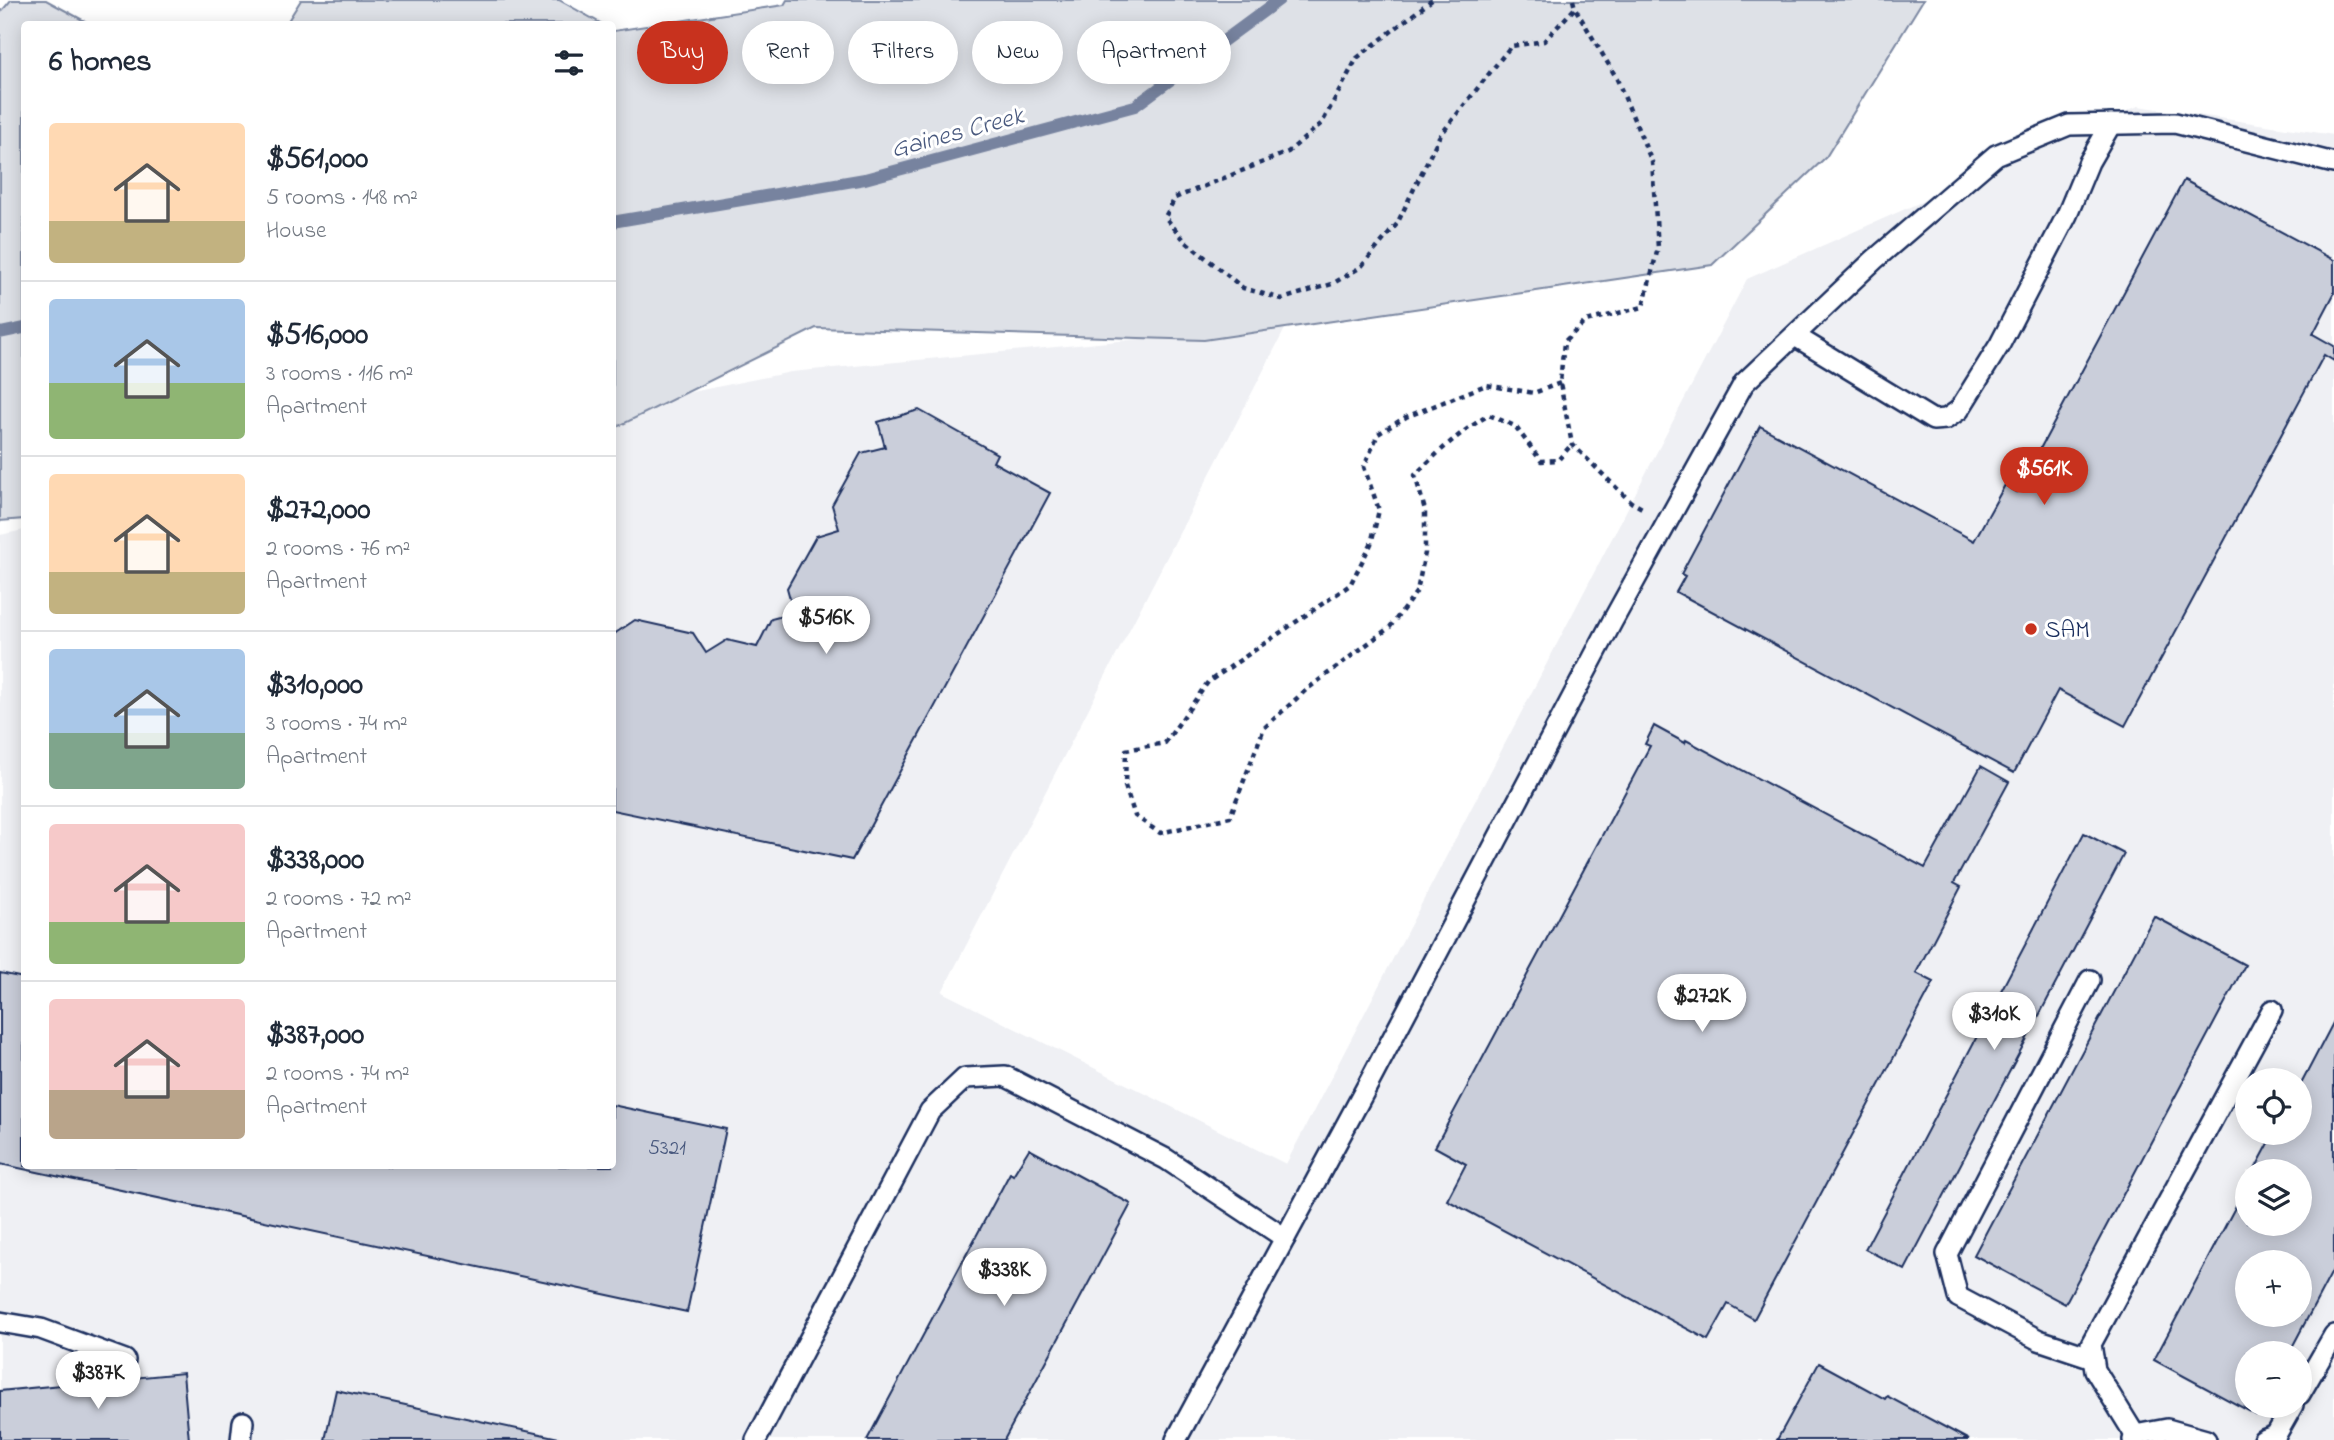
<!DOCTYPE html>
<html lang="en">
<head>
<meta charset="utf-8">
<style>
  :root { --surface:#fff; --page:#f2f2f3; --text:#1f2937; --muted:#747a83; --line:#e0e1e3; --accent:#c8321e }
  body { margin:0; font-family:"Indie Flower",sans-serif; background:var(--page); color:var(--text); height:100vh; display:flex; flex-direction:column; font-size:26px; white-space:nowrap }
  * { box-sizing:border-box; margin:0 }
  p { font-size:23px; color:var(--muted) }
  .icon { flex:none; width:38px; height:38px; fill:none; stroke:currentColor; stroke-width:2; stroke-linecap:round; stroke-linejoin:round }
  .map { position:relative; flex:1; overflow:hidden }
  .panel { position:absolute; left:21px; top:21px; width:595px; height:1148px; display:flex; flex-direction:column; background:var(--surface); border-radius:7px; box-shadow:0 4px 18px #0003 }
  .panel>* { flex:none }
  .hud { position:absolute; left:637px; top:21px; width:665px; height:63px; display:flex; gap:14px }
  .fabs { position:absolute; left:2235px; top:1068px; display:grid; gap:14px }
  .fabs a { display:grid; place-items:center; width:77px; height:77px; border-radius:50%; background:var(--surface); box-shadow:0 4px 18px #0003; font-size:35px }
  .price { position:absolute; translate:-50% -60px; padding:0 16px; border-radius:24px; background:#fff; color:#222; font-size:23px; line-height:46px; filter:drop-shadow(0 2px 4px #0008) }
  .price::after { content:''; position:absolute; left:50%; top:42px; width:21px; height:16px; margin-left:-10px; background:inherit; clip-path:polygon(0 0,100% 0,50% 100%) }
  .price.active { background:var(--accent); color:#fff }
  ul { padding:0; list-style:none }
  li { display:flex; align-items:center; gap:21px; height:175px; padding:0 28px }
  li+li { border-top:2px solid var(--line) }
  li span { display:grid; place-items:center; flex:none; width:196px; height:140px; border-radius:7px; color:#555 }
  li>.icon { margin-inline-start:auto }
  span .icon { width:84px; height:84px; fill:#fffc; stroke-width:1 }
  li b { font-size:30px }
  h2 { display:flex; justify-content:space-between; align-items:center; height:84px; padding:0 28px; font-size:30px }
  .chip { padding:0 24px; border-radius:32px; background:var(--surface); box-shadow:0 4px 18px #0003; font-size:24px; line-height:63px }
  .chip.active { background:var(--accent); color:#fff }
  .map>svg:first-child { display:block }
  .built { fill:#eff0f4; fill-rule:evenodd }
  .green { fill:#dee1e7; stroke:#7c88a2; stroke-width:2 }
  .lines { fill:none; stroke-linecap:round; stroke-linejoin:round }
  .stream { stroke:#77839f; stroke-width:12 }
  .building { fill:#caceda; stroke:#1b2f5e; stroke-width:2; fill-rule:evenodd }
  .lane-casing { stroke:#1b2f5e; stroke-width:24 }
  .path { stroke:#1b2f5e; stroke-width:4.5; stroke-dasharray:5 5; stroke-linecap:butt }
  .lane { stroke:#fff; stroke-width:19 }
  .poi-dot { fill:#c8321e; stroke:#fff; stroke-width:2.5 }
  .labels { text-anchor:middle; stroke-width:6; stroke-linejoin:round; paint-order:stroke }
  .number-label { font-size:21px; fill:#47577d }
  .poi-label { font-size:24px; fill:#1b2f5e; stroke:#fff; text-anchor:start }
  .water-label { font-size:26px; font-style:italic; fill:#49597e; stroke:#fff }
</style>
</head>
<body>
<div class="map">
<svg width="2334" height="1440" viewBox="0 0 2334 1440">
  <rect width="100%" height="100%" fill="#fff"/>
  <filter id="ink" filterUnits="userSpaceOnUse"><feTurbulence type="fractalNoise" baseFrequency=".0143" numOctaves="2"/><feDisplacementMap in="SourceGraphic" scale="14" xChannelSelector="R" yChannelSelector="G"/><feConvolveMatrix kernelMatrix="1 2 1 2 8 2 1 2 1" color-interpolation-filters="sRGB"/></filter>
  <g filter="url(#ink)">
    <path class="built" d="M2138 106 2334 135V1440H0V535L24 530V1166H612L613 408 791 372 1287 325 942 992 1286 1164 1747 279ZM2247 1080H2300V1132H2247ZM2247 1171H2300V1223H2247ZM2247 1262H2300V1314H2247ZM2247 1353H2300V1405H2247Z"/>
    <g class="green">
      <path d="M11 0H46L90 24H24V519L0 521V13Z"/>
      <path d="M301 0H559L602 24H286Z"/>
      <path d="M787 0H1923L1826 157 1712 265 1204 340 816 328 613 429V31L784 5Z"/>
    </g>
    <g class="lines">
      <g class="stream">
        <path d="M612 222 865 179 1135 106 1279 0"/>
        <path d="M0 333 24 328"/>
      </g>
    </g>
    <g class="building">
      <path d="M2184 180 2334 260V294L2313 334 2334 346V361L2324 355 2125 726 2058 690 2014 773 1676 592 1685 576 1681 574 1760 426 1974 541 2005 485 2017 492Z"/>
      <path d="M919 410 997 454 993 462 1050 493 852 860 612 810V632L614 634 635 620 693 633 706 653 727 640 757 647 771 619 794 613 787 588 816 536 839 529 832 505 861 453 885 447 878 422Z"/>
      <path d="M1654 726 1685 743 1686 740 1925 868 1981 766 2009 782 1954 883 1961 887 1916 973 1934 982 1754 1319 1728 1304 1708 1340 1447 1200 1466 1164 1435 1147 1650 746 1645 744Z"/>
      <path d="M2084 833 2124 854 1905 1270 1865 1249Z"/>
      <path d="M2154 916 2245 965 2065 1304 1974 1255Z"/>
      <path d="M0 973 24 978V1166H612V1105L726 1129 687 1312 0 1164Z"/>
      <path d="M2334 1021V1268L2289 1353H2247V1405H2261L2256 1415 2154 1360 2247 1185V1223H2300V1171H2254L2275 1132H2300V1086ZM2247 1262H2300V1314H2247Z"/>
      <path d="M1029 1149 1131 1204 1004 1440H867L1010 1173 1013 1175Z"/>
      <path d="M1819 1363 1885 1399 1887 1396 1969 1440H1777Z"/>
      <path d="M183 1373 189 1440H0V1391Z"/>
      <path d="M336 1390 568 1440H325Z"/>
    </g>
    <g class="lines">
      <defs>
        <g id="lane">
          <path d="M1795 336 1933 420 1946 419 1959 410 2000 344 2067 215 2089 162 2111 124"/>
          <path d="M2090 980 1947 1254 1958 1297 2039 1340 2093 1358"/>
          <path d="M0 1322 41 1329 125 1360"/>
          <path d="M2300 1394 2334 1335"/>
          <path d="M2135 1435 2095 1370 2091 1344 2272 1010"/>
          <path d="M241 1440 243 1422"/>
          <path d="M756 1440 930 1111 965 1078 1005 1076 1166 1159 1285 1238"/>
          <path d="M1176 1440 1372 1077 1612 622 1744 383 1874 260 1996 155 2069 125 2175 123 2334 163"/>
          <path d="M2133 1440 2135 1435 2167 1429 2206 1440"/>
          <path d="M2263 1440 2276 1435 2293 1405"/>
        </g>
      </defs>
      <use href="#lane" class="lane-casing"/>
      <g class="path">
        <path d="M1432 0 1357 58 1322 123 1288 152 1175 198 1165 217 1185 241 1243 288 1282 299 1332 284 1361 267 1397 224 1439 137 1511 46 1544 41 1575 8"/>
        <path d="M1573 0 1575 8 1616 77 1652 162 1658 248 1643 307 1586 321 1564 342 1560 383 1572 444 1631 502 1642 508"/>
        <path d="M1560 383 1534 393 1486 385 1406 417 1378 434 1364 467 1379 510 1371 544 1350 585 1208 682 1165 743 1126 750 1125 786 1135 816 1160 833 1230 817 1264 728 1306 690 1390 627 1417 591 1425 553V510L1415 475C1438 452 1461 431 1489 415L1515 426 1541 461 1558 460 1572 444"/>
      </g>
      <use href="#lane" class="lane"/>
    </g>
  </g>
  <circle class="poi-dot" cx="2031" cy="629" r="7"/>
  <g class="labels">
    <g class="number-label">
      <text x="667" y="1154">5321</text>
    </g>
    <g class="poi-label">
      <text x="2045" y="637">SAM</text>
    </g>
    <g class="water-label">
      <text transform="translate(957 131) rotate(-15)" y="9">Gaines Creek</text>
    </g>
  </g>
</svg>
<div class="fabs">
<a><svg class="icon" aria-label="locate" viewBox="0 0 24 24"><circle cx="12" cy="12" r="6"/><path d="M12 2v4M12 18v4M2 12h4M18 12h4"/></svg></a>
<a><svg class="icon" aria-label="layers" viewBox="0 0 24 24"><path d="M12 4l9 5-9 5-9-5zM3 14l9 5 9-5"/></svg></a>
<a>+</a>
<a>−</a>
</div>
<b class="price active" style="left:2044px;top:507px">$561K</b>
<b class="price" style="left:826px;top:656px">$516K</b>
<b class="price" style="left:1702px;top:1034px">$272K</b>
<b class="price" style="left:1994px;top:1052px">$310K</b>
<b class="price" style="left:1004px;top:1308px">$338K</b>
<b class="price" style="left:98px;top:1411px">$387K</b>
<div class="hud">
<a class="chip active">Buy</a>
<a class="chip">Rent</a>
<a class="chip">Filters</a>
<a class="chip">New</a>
<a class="chip">Apartment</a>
</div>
<section class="panel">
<h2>6 homes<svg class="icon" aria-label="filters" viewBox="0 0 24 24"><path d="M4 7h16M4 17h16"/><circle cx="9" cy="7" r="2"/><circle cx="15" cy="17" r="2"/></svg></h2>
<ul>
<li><span style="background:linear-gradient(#ffd9b3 70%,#c2b280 0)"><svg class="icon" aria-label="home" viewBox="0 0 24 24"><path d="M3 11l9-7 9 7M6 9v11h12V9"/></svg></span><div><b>$561,000</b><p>5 rooms · 148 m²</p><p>House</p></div></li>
<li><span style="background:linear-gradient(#a9c7e8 60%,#8fb573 0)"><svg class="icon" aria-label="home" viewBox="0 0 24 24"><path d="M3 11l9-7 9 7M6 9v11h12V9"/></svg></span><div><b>$516,000</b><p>3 rooms · 116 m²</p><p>Apartment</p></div></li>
<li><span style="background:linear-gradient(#ffd9b3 70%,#c2b280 0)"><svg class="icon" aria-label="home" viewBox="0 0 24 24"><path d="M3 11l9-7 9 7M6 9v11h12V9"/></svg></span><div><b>$272,000</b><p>2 rooms · 76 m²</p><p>Apartment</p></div></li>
<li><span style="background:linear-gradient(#a9c7e8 60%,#7fa58c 0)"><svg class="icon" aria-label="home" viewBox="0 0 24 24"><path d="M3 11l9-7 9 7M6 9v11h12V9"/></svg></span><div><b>$310,000</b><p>3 rooms · 74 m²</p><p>Apartment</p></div></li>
<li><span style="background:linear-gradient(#f6c9c9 70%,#8fb573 0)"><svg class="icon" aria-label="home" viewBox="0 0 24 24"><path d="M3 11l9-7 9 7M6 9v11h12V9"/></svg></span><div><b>$338,000</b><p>2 rooms · 72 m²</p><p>Apartment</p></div></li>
<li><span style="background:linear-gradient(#f6c9c9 65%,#b9a48a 0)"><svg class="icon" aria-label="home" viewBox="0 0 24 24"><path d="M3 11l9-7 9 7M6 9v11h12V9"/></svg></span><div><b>$387,000</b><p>2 rooms · 74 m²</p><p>Apartment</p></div></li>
</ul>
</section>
</div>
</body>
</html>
